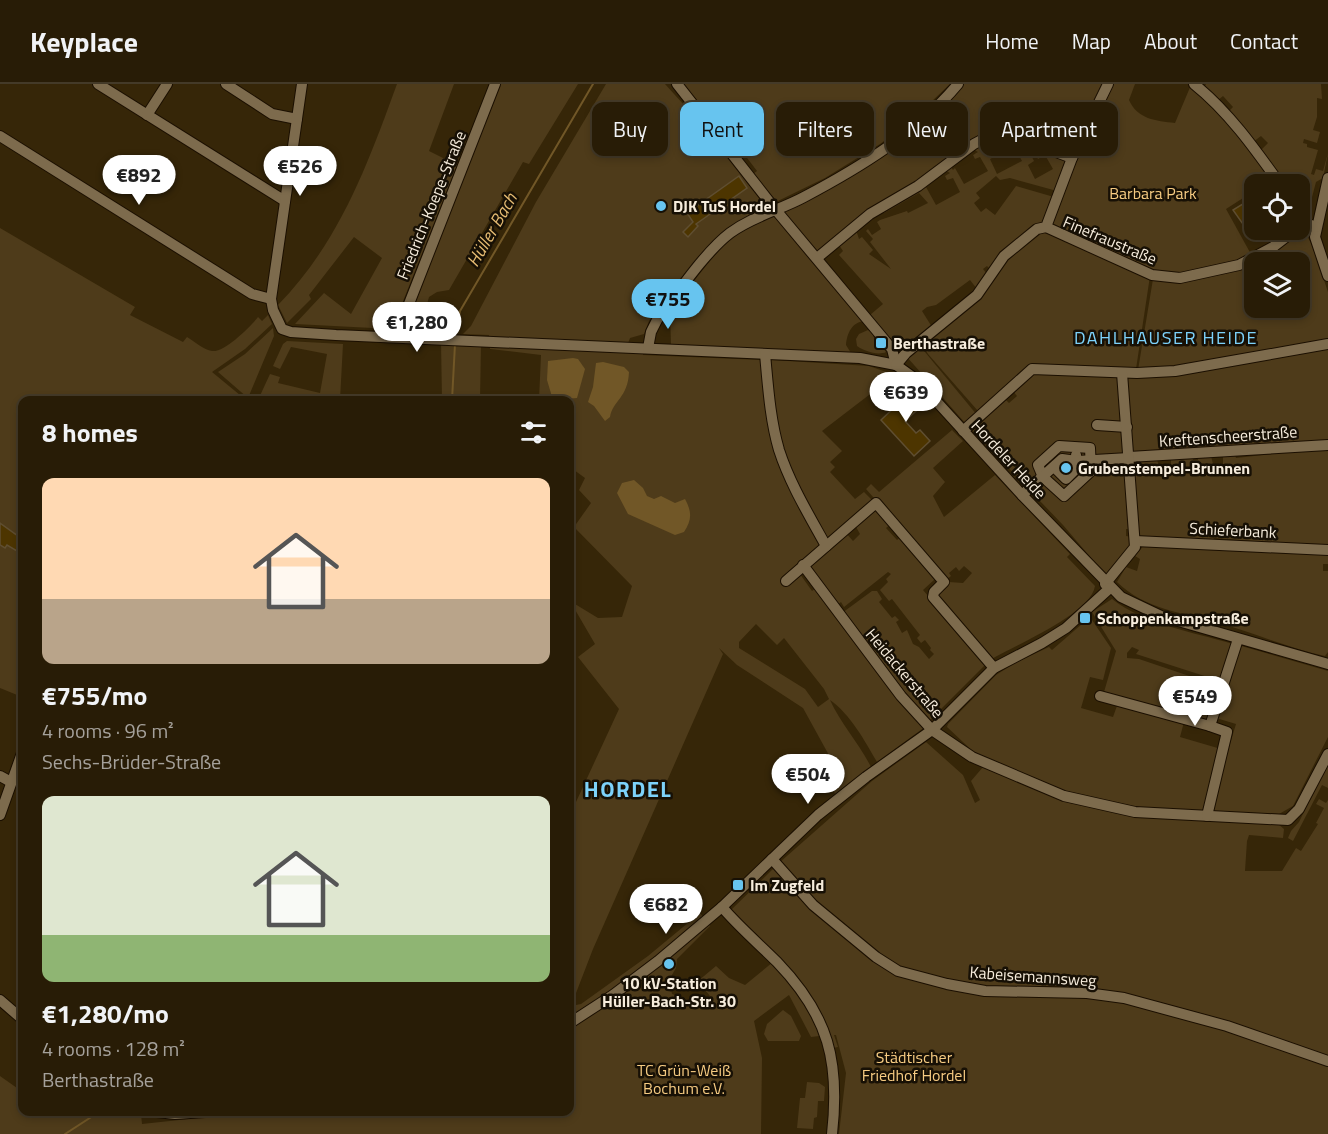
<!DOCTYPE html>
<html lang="en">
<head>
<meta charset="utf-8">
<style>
  :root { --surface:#281c06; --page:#342914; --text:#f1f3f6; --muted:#a5a19b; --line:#443a28; --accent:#67c4ef }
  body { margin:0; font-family:"Titillium Web",sans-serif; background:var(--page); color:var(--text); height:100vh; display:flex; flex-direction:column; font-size:22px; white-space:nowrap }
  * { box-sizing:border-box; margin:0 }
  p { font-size:20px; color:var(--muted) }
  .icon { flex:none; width:33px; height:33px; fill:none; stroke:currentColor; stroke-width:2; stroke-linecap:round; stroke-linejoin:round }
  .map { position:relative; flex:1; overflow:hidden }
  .details { position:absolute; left:18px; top:312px; width:556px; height:720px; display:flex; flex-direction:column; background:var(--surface); border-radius:12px; box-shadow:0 3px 9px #0003,0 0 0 2px var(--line) }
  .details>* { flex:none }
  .guide { position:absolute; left:592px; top:18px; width:570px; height:54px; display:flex; gap:12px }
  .tools { position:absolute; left:1244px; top:90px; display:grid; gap:12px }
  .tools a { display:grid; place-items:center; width:66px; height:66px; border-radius:12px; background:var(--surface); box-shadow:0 3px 9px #0003,0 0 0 2px var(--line); font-size:30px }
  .price { position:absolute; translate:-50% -51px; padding:0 14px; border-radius:21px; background:#fff; color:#222; font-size:20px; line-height:39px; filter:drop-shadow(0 2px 3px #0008) }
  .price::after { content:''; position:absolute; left:50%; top:36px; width:18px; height:14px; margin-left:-9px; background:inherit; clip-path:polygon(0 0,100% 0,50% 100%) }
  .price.active { background:var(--accent); color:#111 }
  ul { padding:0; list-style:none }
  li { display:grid; align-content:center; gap:12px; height:318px; padding:0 24px }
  li span { display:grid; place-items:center; height:186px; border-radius:12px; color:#555 }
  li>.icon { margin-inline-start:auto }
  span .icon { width:108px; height:108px; fill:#fffc; stroke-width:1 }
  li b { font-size:26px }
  h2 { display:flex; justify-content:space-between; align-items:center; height:72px; padding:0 24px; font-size:26px }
  .chip { padding:0 21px; border-radius:12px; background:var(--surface); box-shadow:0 3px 9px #0003,0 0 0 2px var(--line); font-size:21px; line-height:54px }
  .chip.active { background:var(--accent); color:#111 }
  header { display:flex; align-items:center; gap:36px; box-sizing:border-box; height:84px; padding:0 30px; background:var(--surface); border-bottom:2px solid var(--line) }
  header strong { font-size:28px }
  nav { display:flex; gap:33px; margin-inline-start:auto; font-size:21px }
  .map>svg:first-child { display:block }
  .green { fill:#4e3b1a; fill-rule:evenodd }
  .water { fill:#715727 }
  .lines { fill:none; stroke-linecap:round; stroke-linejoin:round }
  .stream { stroke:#715727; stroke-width:2 }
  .building { fill:#4d3500; stroke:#5f4e31; stroke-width:1.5 }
  .minor-casing { stroke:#1b0f00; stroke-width:12 }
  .minor { stroke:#7d6b4d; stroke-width:10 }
  .poi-dot { fill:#67c4ef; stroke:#171005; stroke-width:2 }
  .labels { text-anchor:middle; stroke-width:5; stroke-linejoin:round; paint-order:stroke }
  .park-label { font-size:16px; fill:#f6cb82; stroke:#171005 }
  .street-label { font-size:16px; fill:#f6ecdc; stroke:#171005 }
  .poi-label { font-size:16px; font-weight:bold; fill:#f6ecdc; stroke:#171005; text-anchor:start }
  .water-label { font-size:18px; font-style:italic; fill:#e5bb72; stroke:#171005 }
  .neighbourhood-label { font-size:18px; letter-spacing:1.5px; fill:#7dd2fa; stroke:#171005 }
  .district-label { font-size:22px; font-weight:bold; letter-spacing:1.5px; fill:#7dd2fa; stroke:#171005 }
</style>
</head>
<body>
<header>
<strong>Keyplace</strong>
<nav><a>Home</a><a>Map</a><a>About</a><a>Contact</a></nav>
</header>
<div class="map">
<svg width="1328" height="1050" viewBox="0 0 1328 1050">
  <rect width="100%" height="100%" fill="#362608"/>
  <g class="green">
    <path d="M397 0H454L429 67 457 81 392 245 295 240 324 209 351 230 382 174 354 153 309 211 311 215 287 239 278 221C340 157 367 82 397 0Z"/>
    <path d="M500 0H578L529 80 523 78 449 206 437 208 429 213 420 246 402 245Z"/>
    <path d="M606 0H665L749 93 757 87 712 28 704 33 677 0H950L911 37 880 60 825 94 751 130 724 147 649 237 644 250 630 254 627 262 643 264V271L762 276 767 324 820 461 795 483 812 507 816 504 925 643 877 678C865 657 850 630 830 616 841 640 859 659 871 683L835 710 832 703 841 693 803 624 737 581 719 564 723 570 593 865 571 922 581 920 648 872 700 829 710 842 677 875 676 884 669 896 672 910 703 921 710 912 698 897 716 882 729 894 745 901 778 874 731 826 774 784 870 872 941 904 964 907 1094 913 1170 927 1328 982V1050H839L846 989 836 951H834L838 963 833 964 828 951 811 953 789 911 754 937 762 974 761 1050H0V992L17 1004 22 997V1028H134L141 1030 142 1040 253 1028H570V731L619 625 578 573 595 560 570 517 598 534 622 533 632 502 574 443 591 419 579 406 585 394 570 383V316H539L541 271 490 265 489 251 463 250 471 242 536 118ZM756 540 777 561 784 554 824 605 829 615 818 623 805 605 739 564V558Z"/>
    <path d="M964 0H1104L1068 67 993 48 819 167 815 166 783 128C811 118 835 101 860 85 898 59 935 36 964 0Z"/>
    <path d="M1111 0H1135L1129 16C1137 35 1156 37 1175 39L1191 1 1217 24 1274 92 1262 100H1254V107L1226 125 1252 172 1214 185 1163 191 1051 141 1076 74Z"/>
    <path d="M1206 0H1321L1322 15 1317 14V33L1313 46 1320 48 1317 59 1304 55 1303 59 1307 60V63L1318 66 1311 90 1314 91 1316 85 1323 87 1328 69 1323 94 1316 98 1311 117 1299 114V100H1284L1261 66 1268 59 1261 52 1253 58 1228 28 1233 23 1223 12 1217 17 1204 4Z"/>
    <path d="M1006 58H1014L1023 73 1030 69 1034 77 1028 81 1035 95 1053 85 1045 71 1038 75 1035 70 1040 66 1067 77 1057 107 1010 94 1000 96 996 92 976 109 980 114 974 119 981 128 986 124 995 131 1016 102 1054 113 1044 140 990 185 987 182 983 185 987 190 977 205 970 196 936 221 927 223 922 227 932 243 903 267 899 266 870 231 883 220 839 171 843 167 839 161 856 146 859 155 862 153 873 166 869 170 891 185 870 158 873 155 866 147 868 145 872 151 881 145 877 138 880 136 907 127 908 129 928 119 919 109 884 129 882 126 929 98 930 100 926 103 936 121 960 108 953 94 947 96 945 92 950 89 945 86 950 82 953 86 955 84 964 100 988 87 980 73 975 75 973 71 978 68 973 65 983 59 994 73 990 75 997 90 1022 77 1014 62 1008 65Z"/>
    <path d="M776 131 865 237C852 238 847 249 846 261L851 269 671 261 670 227 709 178 728 156 748 144Z"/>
    <path d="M0 144 135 223 130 231 183 258 187 253C194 257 204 266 212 267 224 269 250 243 258 233L262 237 268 231 272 240 245 265 212 288 246 316H22V613L0 604Z"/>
    <path d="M1303 144 1313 163 1328 208V256L1176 284 1138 286 1153 195 1173 198 1277 163ZM1254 178H1299V224H1254Z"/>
    <path d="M1045 148 1150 192 1136 285 1036 280 978 327 928 270 922 260C948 234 1014 157 1045 148Z"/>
    <path d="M273 244 274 252 248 314 218 288 245 270Z"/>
    <path d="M868 246 874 250 873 252 886 268C878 272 864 267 857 262L856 255 859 250Z"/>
    <path d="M287 257 343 260 340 316H258L270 290 280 293 278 299 320 309 327 270 291 263 280 285 273 282 283 260Z"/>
    <path d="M441 258 481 260 480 316H442Z"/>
    <path d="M920 262 977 331 966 340 907 273Z"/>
    <path d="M1328 264V358H1294L1132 371 1127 294Z"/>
    <path d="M772 276 869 282 895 291 822 347 842 367 830 378 835 383 830 388 855 415 864 408 873 417 826 457 797 401 778 349 770 278Z"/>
    <path d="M1032 288 1118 293 1125 346 1132 445H1126V452L1133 453 1132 464 1109 492 1103 488 1063 441 969 343 1003 313 1009 319 1017 312 1012 306Z"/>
    <path d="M952 346 963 357 933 384 945 398 933 412 944 433 995 391 1070 470 1067 473 1095 502C1091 530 1015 561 992 575L936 511 949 498 963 499 972 489 964 482 959 487 956 483 949 489 951 492 946 496 866 405 871 400 879 408Z"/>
    <path d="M1328 364V463L1214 454 1213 457 1139 452 1133 375H1157L1159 383H1171V374L1192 373 1193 376H1198V373L1211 372 1213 380H1223V372L1235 371 1236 374Z"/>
    <path d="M875 425 891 440 886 444 897 456 901 453 935 495 923 506 986 580 929 637 908 614 842 529 872 507H877L882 515 879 518 892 534 895 532 899 536 896 538 902 549 907 546 913 560 919 563 929 575 934 570 930 566 931 564 925 556 921 559 917 554 920 551 892 515 889 517 880 506 888 498 886 495 891 490 888 488 844 523 841 518 836 522 810 485 811 479 846 449 853 457 860 450 855 441Z"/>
    <path d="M1145 460 1328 469V480H1323V487H1328V568L1325 572C1289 564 1254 549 1219 539 1184 529 1144 525 1117 498L1126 483 1137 487 1140 475 1135 472Z"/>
    <path d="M1112 515C1146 541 1193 548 1233 560L1220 597 1136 570 1139 566 1132 563 1127 569V574L1139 575 1219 602 1208 638 1104 608 1116 567 1092 528Z"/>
    <path d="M1090 533 1111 564 1103 596 1090 593 1081 624 1113 633 1118 619 1184 638 1180 653 1221 665 1202 728 1148 726 1069 709 979 673 947 643 948 640 996 591 1015 579 1049 563 1052 566Z"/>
    <path d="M1238 561 1328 587V653L1293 722 1279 730 1212 727 1217 703 1236 640 1216 634Z"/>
    <path d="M926 658 963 691 975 719 980 716 971 697 983 683 1063 715 1278 740 1284 745 1283 754 1249 751 1247 757 1245 787H1282L1296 764 1301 767 1318 740 1316 739 1324 724 1316 720 1319 715 1326 719 1328 716V973C1247 941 1161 913 1074 903 1047 901 1019 904 992 902 963 900 930 897 903 885 858 864 811 816 779 779L872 697Z"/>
    <path d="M1328 679V704L1322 701 1293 757 1288 754 1291 747 1299 738Z"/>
    <path d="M783 926 791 932 801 952 799 957H768L764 950 767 940Z"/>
    <path d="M807 998 819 999 825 1003 824 1017H818L817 1033 814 1034 813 1045 797 1044 800 1014H805Z"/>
  </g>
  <g class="water">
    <path d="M573 274 578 275 585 285 577 314 553 316 547 296 548 277Z"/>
    <path d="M603 278 624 283 629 288C628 314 613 316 610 333L605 337 594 322 588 318 593 303 596 279Z"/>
    <path d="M634 396 643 404 647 412 654 415 661 412 675 419 685 415C692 428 692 436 684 448L675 451 628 430 617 409 622 399Z"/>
  </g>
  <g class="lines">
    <g class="stream">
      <path d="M455 252 460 227 593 0"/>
      <path d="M452 316 455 260"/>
      <path d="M65 1050 99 1028"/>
    </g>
  </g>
  <g class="building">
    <path d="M739 92 747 104 696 140 698 142 688 153 683 148 693 138 687 129Z"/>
    <path d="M1254 113V136L1245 143 1233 126Z"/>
    <path d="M908 306 910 309 912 307 924 320 905 337 916 349 920 346 930 357 914 372 881 336 899 319 897 317Z"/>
    <path d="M0 439 22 455V470L7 461 5 464 0 461Z"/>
  </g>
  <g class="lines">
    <defs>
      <g id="minor">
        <path d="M98 0 285 117"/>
        <path d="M226 0 272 30 297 35"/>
        <path d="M302 0 271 215 273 226 282 245 291 248 336 251 860 274 896 281 917 296 1022 411 1121 513 1161 532 1328 580"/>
        <path d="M677 0 775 125 892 265 896 281"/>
        <path d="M1194 0C1228 27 1255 65 1280 100"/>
        <path d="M147 31 167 0"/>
        <path d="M0 52 252 210 271 215"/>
        <path d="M1328 94 1315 153 1328 192"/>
        <path d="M1299 128 1303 138 1316 143"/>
        <path d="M1046 143 1152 191 1180 194 1239 181 1273 163 1295 146"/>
        <path d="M817 174 870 130 918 102 974 60 991 51 1024 56 1072 74"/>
        <path d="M396 253 495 0"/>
        <path d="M648 264 651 248 657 236C677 210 705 168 730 149 753 132 780 126 804 113 859 84 918 48 958 0"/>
        <path d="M765 270C768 302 770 335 779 366 790 400 809 431 826 462"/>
        <path d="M896 281 906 269 977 211 1004 172 1037 145 1046 143 1072 74 1108 0"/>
        <path d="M1097 341 1127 343"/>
        <path d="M963 347 1032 285 1137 289 1175 287 1328 260"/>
        <path d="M1059 362 1090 364 1091 387 1064 412 1043 393 1038 381Z"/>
        <path d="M1129 373 1328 361"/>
        <path d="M1054 383 1066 395 1077 384 1076 371"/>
        <path d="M1022 411 1062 375 1077 377 1129 374"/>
        <path d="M1135 457 1328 466"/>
        <path d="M803 481 901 612 932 646 972 673 1064 712 1135 728 1288 736 1299 725 1328 670"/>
        <path d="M786 497 876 419 944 498 934 508 933 513 994 584"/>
        <path d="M1105 500 1135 463 1122 289"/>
        <path d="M1100 612 1210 642"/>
        <path d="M0 692 11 698"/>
        <path d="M0 731 22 669"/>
        <path d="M1207 732 1227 648 1210 642 1238 555"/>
        <path d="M772 775 813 821 876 873 898 887 947 900 985 907 1087 909 1124 914 1227 942 1328 977"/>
        <path d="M722 823C739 843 759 860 777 878 829 932 840 978 832 1050"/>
        <path d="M0 916 22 935"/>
        <path d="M570 939 613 911 658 877 722 823 818 731 866 693 932 646 994 584 1042 559 1066 544 1110 504"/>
        <path d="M157 1028 175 1030 205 1028"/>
      </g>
    </defs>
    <use href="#minor" class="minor-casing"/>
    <use href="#minor" class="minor"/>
  </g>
  <g class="poi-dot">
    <circle cx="661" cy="122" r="6"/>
    <rect x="875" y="253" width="12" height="12" rx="3"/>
    <circle cx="1066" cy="384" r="6"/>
    <rect x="1079" y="528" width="12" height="12" rx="3"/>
    <rect x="732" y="795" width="12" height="12" rx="3"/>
    <circle cx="669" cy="880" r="6"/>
  </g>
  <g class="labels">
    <g class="park-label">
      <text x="1153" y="115">Barbara Park</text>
      <text x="914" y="979">Städtischer<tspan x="914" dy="18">Friedhof Hordel</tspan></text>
      <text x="684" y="992">TC Grün-Weiß<tspan x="684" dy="18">Bochum e.V.</tspan></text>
    </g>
    <g class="street-label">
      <text transform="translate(431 121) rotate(-68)" y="6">Friedrich-Koepe-Straße</text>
      <text transform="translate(1110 156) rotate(23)" y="6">Finefraustraße</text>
      <text transform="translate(1228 352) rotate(-4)" y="6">Kreftenscheerstraße</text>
      <text transform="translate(1009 375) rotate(47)" y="6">Hordeler Heide</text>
      <text transform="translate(1233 446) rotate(3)" y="6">Schieferbank</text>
      <text transform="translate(905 589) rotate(50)" y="6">Heidackerstraße</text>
      <text transform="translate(1033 892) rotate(4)" y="6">Kabeisemannsweg</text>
    </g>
    <g class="poi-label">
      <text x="673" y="128">DJK TuS Hordel</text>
      <text x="893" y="265">Berthastraße</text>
      <text x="1078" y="390">Grubenstempel-Brunnen</text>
      <text x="1097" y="540">Schoppenkampstraße</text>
      <text x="750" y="807">Im Zugfeld</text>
      <text x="669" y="905" text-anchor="middle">10 kV-Station<tspan x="669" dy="18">Hüller-Bach-Str. 30</tspan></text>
    </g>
    <g class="water-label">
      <text transform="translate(492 146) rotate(-60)" y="6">Hüller Bach</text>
    </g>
    <g class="neighbourhood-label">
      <text x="1166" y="260">DAHLHAUSER HEIDE</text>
    </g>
    <g class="district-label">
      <text x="628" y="713">HORDEL</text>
    </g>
  </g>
</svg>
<div class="tools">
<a><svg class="icon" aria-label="locate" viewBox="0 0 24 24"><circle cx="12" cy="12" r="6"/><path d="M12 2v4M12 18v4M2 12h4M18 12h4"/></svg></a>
<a><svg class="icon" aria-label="layers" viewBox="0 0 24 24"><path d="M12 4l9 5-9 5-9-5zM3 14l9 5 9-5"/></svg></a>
</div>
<b class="price" style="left:300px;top:113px">€526</b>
<b class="price" style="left:139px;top:122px">€892</b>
<b class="price active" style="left:668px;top:246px">€755</b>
<b class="price" style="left:417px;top:269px">€1,280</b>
<b class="price" style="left:906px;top:339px">€639</b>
<b class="price" style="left:1195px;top:643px">€549</b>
<b class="price" style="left:808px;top:721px">€504</b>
<b class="price" style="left:666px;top:851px">€682</b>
<div class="guide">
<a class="chip">Buy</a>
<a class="chip active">Rent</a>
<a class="chip">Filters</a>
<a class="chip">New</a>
<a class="chip">Apartment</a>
</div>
<section class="details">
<h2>8 homes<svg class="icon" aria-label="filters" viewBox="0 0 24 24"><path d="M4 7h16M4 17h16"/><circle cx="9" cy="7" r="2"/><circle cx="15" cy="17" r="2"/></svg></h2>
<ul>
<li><span style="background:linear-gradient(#ffd9b3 65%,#b9a48a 0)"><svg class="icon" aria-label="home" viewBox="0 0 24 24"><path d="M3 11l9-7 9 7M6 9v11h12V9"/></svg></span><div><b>€755/mo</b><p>4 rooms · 96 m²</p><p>Sechs-Brüder-Straße</p></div></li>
<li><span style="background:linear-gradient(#dfe7d0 75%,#8fb573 0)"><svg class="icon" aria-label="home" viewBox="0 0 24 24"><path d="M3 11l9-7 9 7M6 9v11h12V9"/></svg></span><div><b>€1,280/mo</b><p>4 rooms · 128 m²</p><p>Berthastraße</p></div></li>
</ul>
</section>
</div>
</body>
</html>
